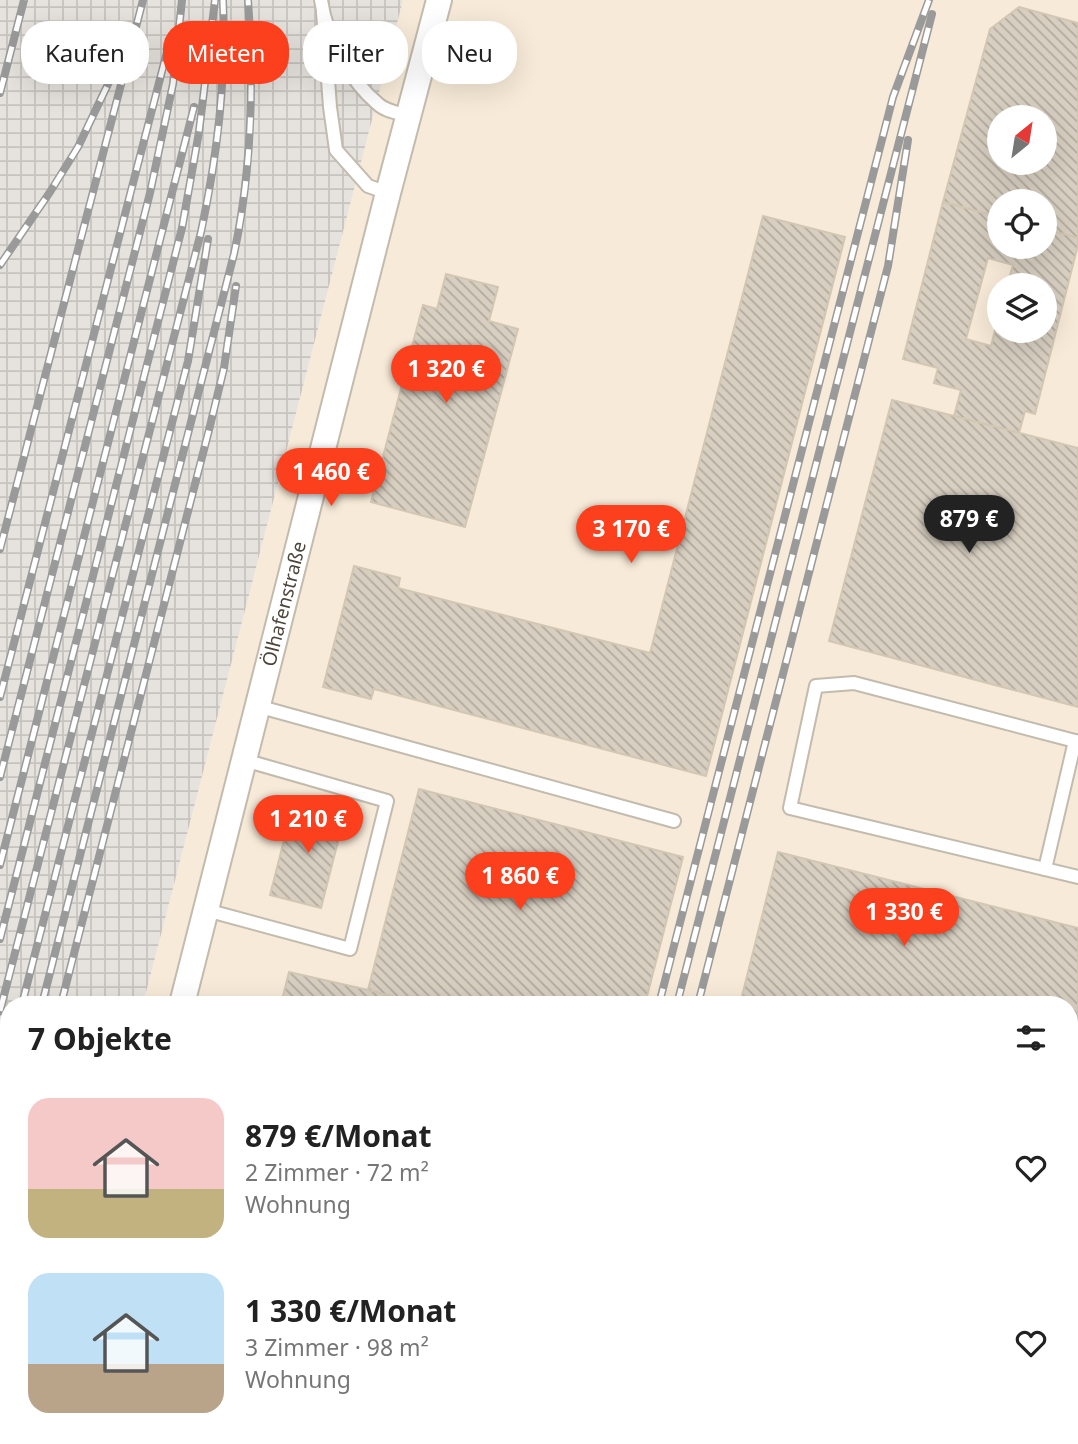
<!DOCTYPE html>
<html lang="de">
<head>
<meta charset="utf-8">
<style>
  :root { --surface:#fff; --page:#f6f6f6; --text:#222; --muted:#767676; --accent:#fc3f1d }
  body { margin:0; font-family:"Noto Sans",sans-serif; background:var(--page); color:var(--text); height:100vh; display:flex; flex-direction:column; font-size:26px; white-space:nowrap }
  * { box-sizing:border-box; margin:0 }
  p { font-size:23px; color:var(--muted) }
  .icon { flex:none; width:38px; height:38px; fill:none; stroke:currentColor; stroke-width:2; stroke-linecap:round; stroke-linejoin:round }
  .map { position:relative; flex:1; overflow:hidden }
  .side { position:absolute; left:0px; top:996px; width:1078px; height:450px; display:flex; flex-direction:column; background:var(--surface); border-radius:28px 28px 0 0; box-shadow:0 7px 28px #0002 }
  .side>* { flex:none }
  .guide { position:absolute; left:21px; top:21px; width:700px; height:63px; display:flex; gap:14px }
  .needle { width:46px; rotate:30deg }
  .fabs { position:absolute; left:987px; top:105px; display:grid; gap:14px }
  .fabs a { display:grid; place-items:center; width:70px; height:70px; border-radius:50%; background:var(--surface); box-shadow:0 7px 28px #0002; font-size:35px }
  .price { position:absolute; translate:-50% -60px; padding:0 16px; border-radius:24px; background:var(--accent); color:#fff; font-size:23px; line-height:46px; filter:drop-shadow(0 2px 4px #0008) }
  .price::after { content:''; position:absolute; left:50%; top:42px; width:21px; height:16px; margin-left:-10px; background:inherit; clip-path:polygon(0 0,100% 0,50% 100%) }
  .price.selected { background:#222; color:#fff }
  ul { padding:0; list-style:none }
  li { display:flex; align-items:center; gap:21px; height:175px; padding:0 28px }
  li span { display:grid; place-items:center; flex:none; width:196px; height:140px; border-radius:21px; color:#555 }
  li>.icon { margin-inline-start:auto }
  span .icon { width:84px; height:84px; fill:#fffc; stroke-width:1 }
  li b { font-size:30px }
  h2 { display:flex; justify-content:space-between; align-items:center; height:84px; padding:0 28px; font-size:30px }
  .pill { padding:0 24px; border-radius:28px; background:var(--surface); box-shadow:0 7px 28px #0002; font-size:24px; line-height:63px }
  .pill.selected { background:var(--accent); color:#fff }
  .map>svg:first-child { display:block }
  .commercial { fill:#f7ead8; fill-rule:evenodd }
  .industrial { fill:url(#industrial-grid) }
  .building { fill:url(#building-back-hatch); stroke:#d3c7b4; stroke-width:2; fill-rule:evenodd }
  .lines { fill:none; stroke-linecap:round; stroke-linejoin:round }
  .service-casing { stroke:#c2bbae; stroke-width:16 }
  .minor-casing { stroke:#c2bbae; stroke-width:28 }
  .service { stroke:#fff; stroke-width:12 }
  .minor { stroke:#fff; stroke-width:24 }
  .rail-casing { stroke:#9a9a9a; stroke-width:8 }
  .rail { stroke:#fff; stroke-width:5; stroke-dasharray:16; stroke-linecap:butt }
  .labels { text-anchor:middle; stroke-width:6; stroke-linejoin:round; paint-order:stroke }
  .street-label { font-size:19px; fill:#4b4439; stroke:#fff }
</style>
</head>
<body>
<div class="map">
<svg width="1078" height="1444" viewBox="0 0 1078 1444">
  <defs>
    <pattern id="industrial-grid" width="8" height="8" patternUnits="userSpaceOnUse" patternTransform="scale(1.75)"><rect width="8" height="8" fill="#e6e2dd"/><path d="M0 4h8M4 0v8" fill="none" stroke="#c7c3be"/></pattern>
    <pattern id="building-back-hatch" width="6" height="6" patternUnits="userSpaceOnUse" patternTransform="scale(1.75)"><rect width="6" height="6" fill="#d8cfc1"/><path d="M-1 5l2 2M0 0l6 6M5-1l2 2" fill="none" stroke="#b1aa9e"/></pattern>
  </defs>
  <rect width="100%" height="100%" fill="#f6f3ec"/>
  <path class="commercial" d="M403 0H1078V1444H30L32 1437H1069V1004H143ZM999 117H1045V163H999ZM999 201H1045V247H999ZM999 285H1045V331H999Z"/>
  <path class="industrial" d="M0 0H403L143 1004H9V1437H32L30 1444H0Z"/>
  <g class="building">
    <path d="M1019 7 1078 23V238L1045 229V201H999V217L943 202 990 29ZM999 117H1045V163H999Z"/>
    <path d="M943 202 999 217V247H1045V229L1078 238V245L1035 414 1025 411 1019 433 954 416 961 390 934 383 938 368 903 359ZM988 258 1013 265 1007 285H1045V331H999V314L991 346 966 339Z"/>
    <path d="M763 216 845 237 706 776 374 689 371 699 323 687 354 566 400 578 398 588 650 653Z"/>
    <path d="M446 274 498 287 489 321 518 329 465 527 371 502 423 305 437 309Z"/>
    <path d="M892 400 1078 448V707L829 641Z"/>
    <path d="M419 789 683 857 645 1004H421L368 990Z"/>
    <path d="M294 801 345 814 321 908 270 895Z"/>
    <path d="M778 852 1078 928V1105L1069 1103V1004H740Z"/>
    <path d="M289 972 368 990 421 1004H281Z"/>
    <path d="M1069 1145 1078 1147V1230L1069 1228Z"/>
    <path d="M127 1437H166L193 1444H125Z"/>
    <path d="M229 1437H534L532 1444H227Z"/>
  </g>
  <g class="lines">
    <defs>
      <g id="service">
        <path d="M321 0C326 36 350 81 378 104 385 111 399 113 408 116"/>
        <path d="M323 12 330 107 336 150 368 186 388 193"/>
        <path d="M257 706 674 821"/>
        <path d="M1075 741 854 683 816 686 790 808 1078 877"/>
        <path d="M1045 869 1075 741 1078 742"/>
        <path d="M206 910 350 949 387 801 244 760"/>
      </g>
      <g id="minor">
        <path id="s1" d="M182 1004 388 193 439 0"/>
        <path d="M67 1444 69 1437"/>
      </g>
    </defs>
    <use href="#service" class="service-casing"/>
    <use href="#minor" class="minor-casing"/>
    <use href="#service" class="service"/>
    <use href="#minor" class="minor"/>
    <defs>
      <g id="rail">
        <path d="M0 93 24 0"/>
        <path d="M0 265 50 192 78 147 120 59"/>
        <path d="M0 549 143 0"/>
        <path d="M0 697 168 48"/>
        <path d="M0 777 150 193 173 84 182 0"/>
        <path d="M0 865 194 107"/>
        <path d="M0 939 182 228 199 132 215 0"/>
        <path d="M22 1004 188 361 208 239"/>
        <path d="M42 1004 234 254C252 170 254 85 248 0"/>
        <path d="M61 1004 209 430 224 368 236 286"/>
        <path d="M659 1004 893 97 929 0"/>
        <path d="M677 1004 932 14"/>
        <path d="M698 1004 888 266 908 140"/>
        <path d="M0 1011 201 232C218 152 226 81 223 0"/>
        <path d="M0 1090 9 1056"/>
        <path d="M0 1168 9 1134"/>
        <path d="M0 1242 9 1208"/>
        <path d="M545 1444 547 1437"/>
        <path d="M564 1444 566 1437"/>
        <path d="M585 1444 587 1437"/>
      </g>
    </defs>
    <use href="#rail" class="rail-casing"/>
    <use href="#rail" class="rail"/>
  </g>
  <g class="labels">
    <g class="street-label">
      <text dy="7" stroke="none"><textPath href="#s1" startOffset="413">Ölhafenstraße</textPath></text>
    </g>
  </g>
</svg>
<div class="fabs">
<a><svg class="needle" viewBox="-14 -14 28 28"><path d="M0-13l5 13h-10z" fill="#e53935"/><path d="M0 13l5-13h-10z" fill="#767676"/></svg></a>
<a><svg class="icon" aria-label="locate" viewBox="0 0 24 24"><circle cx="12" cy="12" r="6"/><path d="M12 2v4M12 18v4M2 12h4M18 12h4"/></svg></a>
<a><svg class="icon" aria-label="layers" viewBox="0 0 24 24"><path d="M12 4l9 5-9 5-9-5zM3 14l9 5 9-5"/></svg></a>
</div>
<b class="price" style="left:446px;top:405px">1 320 €</b>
<b class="price" style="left:331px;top:508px">1 460 €</b>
<b class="price selected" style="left:969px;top:555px">879 €</b>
<b class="price" style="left:631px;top:565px">3 170 €</b>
<b class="price" style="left:308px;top:855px">1 210 €</b>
<b class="price" style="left:520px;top:912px">1 860 €</b>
<b class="price" style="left:904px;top:948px">1 330 €</b>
<div class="guide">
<a class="pill">Kaufen</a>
<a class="pill selected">Mieten</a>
<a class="pill">Filter</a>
<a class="pill">Neu</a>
</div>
<section class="side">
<h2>7 Objekte<svg class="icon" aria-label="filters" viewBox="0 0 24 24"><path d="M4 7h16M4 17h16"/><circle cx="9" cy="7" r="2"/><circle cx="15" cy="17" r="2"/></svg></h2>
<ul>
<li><span style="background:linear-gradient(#f6c9c9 65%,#c2b280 0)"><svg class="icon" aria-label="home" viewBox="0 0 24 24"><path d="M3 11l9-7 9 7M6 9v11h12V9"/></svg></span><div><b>879 €/Monat</b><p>2 Zimmer · 72 m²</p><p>Wohnung</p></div><svg class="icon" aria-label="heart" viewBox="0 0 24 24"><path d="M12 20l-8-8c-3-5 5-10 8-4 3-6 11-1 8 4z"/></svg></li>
<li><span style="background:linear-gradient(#bfe0f5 65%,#b9a48a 0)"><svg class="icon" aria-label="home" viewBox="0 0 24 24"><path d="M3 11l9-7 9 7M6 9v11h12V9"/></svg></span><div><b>1 330 €/Monat</b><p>3 Zimmer · 98 m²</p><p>Wohnung</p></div><svg class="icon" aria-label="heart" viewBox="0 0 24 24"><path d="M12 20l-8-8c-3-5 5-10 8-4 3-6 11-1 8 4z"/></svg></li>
</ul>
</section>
</div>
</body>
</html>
